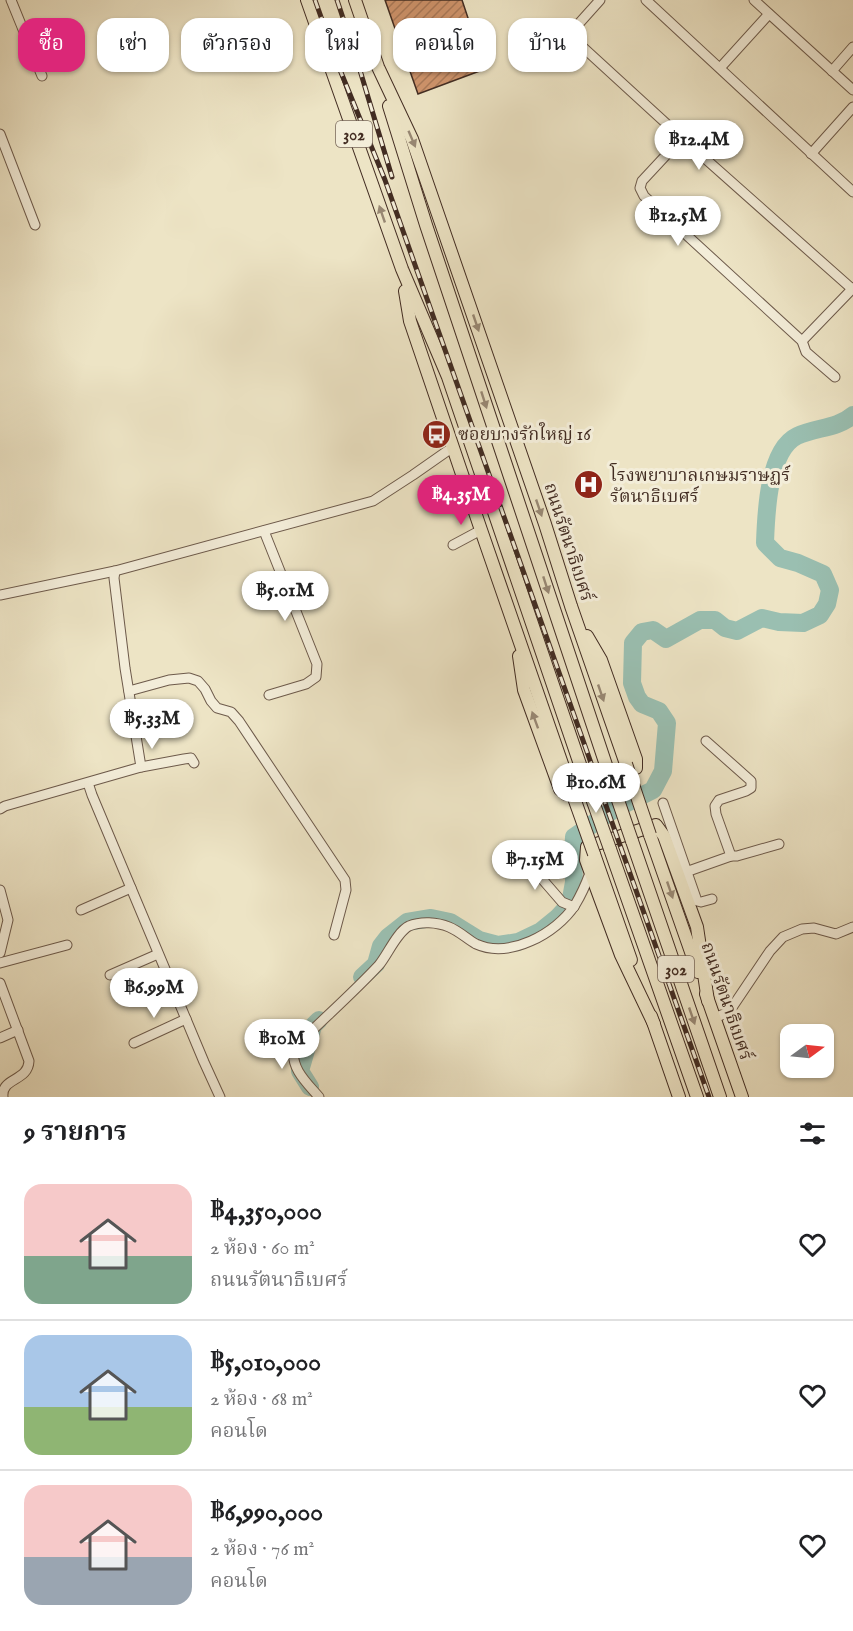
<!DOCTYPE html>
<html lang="th">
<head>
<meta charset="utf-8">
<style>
  :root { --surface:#fff; --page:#f2f2f2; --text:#202124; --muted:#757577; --line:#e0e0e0; --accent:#db2777 }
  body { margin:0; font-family:"IM FELL English","Noto Serif Thai",serif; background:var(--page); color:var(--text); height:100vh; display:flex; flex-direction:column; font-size:22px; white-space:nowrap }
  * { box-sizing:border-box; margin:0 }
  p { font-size:20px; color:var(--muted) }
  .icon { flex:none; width:33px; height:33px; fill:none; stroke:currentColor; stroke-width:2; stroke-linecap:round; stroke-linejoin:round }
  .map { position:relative; height:1097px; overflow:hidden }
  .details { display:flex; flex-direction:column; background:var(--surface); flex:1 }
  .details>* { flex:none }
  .banner { position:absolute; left:18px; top:18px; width:818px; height:54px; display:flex; gap:12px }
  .needle { width:39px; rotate:75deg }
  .controls { position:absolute; left:780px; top:1024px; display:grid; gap:12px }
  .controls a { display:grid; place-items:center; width:54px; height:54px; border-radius:12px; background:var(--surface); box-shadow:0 2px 4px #0004; font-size:30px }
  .price { position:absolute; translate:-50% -51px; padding:0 14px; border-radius:21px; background:#fff; color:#222; font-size:20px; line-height:39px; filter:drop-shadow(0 2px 3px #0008) }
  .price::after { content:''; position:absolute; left:50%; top:36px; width:18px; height:14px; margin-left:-9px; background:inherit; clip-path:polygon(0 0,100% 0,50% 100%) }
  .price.active { background:var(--accent); color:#fff }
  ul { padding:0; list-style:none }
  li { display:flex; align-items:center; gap:18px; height:150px; padding:0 24px }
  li+li { border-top:2px solid var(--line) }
  li span { display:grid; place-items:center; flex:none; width:168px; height:120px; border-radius:18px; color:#555 }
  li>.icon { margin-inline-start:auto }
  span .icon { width:72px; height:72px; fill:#fffc; stroke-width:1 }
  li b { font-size:26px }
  h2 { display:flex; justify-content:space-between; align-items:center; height:72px; padding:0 24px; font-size:26px }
  .chip { padding:0 21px; border-radius:18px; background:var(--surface); box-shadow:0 2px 4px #0004; font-size:21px; line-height:54px }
  .chip.active { background:var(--accent); color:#fff }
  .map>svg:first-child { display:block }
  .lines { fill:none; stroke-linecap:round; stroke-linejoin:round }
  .river { stroke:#9abfb1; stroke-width:18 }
  .building { fill:url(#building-hatch); stroke:#422c22; stroke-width:1.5 }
  .minor-casing { stroke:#6d5a4b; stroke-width:11 }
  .major-casing { stroke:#422c22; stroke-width:14 }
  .minor { stroke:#f3edd9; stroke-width:9 }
  .major { stroke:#ede4c5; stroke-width:12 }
  .rail-casing { stroke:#422c22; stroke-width:5 }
  .rail { stroke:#f3edd9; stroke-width:3; stroke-dasharray:9; stroke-linecap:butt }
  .major-bridge-casing { stroke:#422c22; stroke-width:14; stroke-linecap:butt }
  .major-bridge { stroke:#ede4c5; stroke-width:12 }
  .oneway { fill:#988874 }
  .labels { text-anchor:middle; stroke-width:6; stroke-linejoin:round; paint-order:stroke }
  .shield { fill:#f3edd9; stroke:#776659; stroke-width:1.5 }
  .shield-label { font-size:16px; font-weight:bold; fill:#422c22 }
  .poi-label { font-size:18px; fill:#422c22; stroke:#f3edd9; text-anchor:start }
  .street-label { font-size:18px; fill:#422c22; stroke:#f3edd9 }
</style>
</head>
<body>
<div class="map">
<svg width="853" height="1097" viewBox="0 0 853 1097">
  <defs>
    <pattern id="building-hatch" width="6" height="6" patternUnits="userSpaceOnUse" patternTransform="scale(1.5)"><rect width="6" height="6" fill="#cf946c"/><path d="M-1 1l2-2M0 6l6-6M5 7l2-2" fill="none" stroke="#aa7958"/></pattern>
  </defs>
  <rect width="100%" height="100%" fill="#ede4c5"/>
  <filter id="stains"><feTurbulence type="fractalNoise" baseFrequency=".00333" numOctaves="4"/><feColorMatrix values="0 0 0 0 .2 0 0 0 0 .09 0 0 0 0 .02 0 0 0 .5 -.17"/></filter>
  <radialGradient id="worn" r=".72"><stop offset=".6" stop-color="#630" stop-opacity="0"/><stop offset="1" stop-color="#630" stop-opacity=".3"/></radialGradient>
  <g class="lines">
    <g class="river">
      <path d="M362 977 376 964 381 946 388 937 407 922 431 918 450 922 479 940 498 945 518 942 541 931 557 918 570 904 574 882 573 853 574 837 613 810 653 790 663 771 667 723 659 711 642 704 637 697 632 683 633 643 642 632 653 630 666 639 700 620H715L725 628 737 631 762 618 779 622 803 623 820 615 827 604 830 590 823 574 798 563 780 558 765 543C766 515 768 450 797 436 815 427 837 429 853 415"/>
      <path d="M310 1087 300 1071 313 1026 319 1020"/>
    </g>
  </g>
  <path class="building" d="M385 0H462L485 69 418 94Z"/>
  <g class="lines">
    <defs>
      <g id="minor">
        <path d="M11 0 42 76"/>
        <path d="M600 0 574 29 572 34 575 40 682 138 852 289"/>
        <path d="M646 0 853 192"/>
        <path d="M754 0 853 90"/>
        <path d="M720 68 769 14"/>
        <path d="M832 71 853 47"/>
        <path d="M0 134 35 225"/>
        <path d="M682 138 642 181 640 188 644 196 802 341 806 352 835 377"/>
        <path d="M811 154 853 107"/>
        <path d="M802 341 853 288"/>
        <path d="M264 531 317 664 316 677 306 684 269 695"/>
        <path d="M453 545 481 530"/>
        <path d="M0 595 115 571 373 501 413 475 453 447"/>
        <path d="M129 691 169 680 189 678 198 681 205 689 211 701 217 708 231 712 239 721 345 880 346 890 334 935"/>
        <path d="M706 741 751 781V788L746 791 719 800 715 806 716 814 731 856"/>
        <path d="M141 767 184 759 191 758 194 763"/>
        <path d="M88 783 92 795 204 1062 220 1097"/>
        <path d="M663 803 697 901 701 902 712 899"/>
        <path d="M0 809 5 806 141 767 125 668 114 578 115 571"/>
        <path d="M523 857 562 902 574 907"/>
        <path d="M683 873 731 856H737L779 844"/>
        <path d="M0 890 8 920 0 953"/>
        <path d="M81 910 131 888"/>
        <path d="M0 963 67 945"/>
        <path d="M110 975 158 954"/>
        <path d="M0 983 29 1061C28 1082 1 1077 3 1097"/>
        <path d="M714 1018 729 1012 770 951 783 937 802 929 814 928 836 934 853 927"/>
        <path d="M0 1038 18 1030"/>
        <path d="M134 1043 186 1019"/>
        <path d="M319 1097C307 1083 290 1068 294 1048 322 1020 352 994 379 965 388 954 397 932 409 926 421 921 437 922 449 927 459 931 467 939 476 944 509 959 556 934 575 905 581 895 586 884 590 873"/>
      </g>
      <g id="major">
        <path d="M307 0 402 269 448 377 585 779"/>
        <path d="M355 0 378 67 412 139 545 524 571 606 626 764"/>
        <path d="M389 106 426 225 608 771"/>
        <path d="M405 291 410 321 481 530 569 784"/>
        <path d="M519 656 524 690 560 789 566 794 636 768V759L601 660 587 636"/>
        <path d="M650 835 698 972"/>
        <path d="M632 841 720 1097"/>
        <path d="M610 849 697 1097"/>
        <path d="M594 854 631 960"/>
        <path d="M706 994 742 1097"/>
        <path d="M651 1016 679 1097"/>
        <path d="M654 1024 621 955 586 860 587 847 656 825 664 836 697 927 708 1001"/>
      </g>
    </defs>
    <use href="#minor" class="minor-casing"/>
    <use href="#major" class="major-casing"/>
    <use href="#minor" class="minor"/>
    <use href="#major" class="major"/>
    <defs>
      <g id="rail">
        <path d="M315 0 338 65 385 180 709 1097"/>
        <path d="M337 0 356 57 392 177"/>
      </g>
    </defs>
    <use href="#rail" class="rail-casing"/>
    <use href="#rail" class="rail"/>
    <defs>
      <g id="major-bridge">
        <path d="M626 764 650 835"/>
        <path d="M608 771 632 841"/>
        <path d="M585 779 610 849"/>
        <path d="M569 784 594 854"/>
      </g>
    </defs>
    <use href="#major-bridge" class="major-bridge-casing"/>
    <use href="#major-bridge" class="major-bridge"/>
  </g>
  <defs><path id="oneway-solid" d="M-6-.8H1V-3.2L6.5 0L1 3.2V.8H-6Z" transform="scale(1.5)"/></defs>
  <g class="oneway">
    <use href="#oneway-solid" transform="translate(412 139) rotate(67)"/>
    <use href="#oneway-solid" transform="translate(382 214) rotate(-109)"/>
    <use href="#oneway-solid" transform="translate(476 323) rotate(71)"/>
    <use href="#oneway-solid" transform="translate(484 400) rotate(72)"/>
    <use href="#oneway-solid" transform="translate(539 508) rotate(71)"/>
    <use href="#oneway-solid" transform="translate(546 585) rotate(72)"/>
    <use href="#oneway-solid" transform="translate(601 693) rotate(71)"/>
    <use href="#oneway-solid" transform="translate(535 720) rotate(-110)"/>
    <use href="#oneway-solid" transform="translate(670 890) rotate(71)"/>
    <use href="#oneway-solid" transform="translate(692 1016) rotate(71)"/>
  </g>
  <defs>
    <symbol id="bus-disc" viewBox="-11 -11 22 22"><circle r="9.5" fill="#8f2418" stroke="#f3edd9"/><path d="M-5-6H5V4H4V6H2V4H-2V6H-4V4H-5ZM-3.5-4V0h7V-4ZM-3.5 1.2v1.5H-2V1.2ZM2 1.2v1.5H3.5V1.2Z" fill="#fff"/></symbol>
    <symbol id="hospital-disc" viewBox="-11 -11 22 22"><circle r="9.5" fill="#8f2418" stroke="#f3edd9"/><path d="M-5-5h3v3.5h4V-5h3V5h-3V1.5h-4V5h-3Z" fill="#fff"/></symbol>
  </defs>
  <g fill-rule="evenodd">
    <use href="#bus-disc" x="420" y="418" width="33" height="33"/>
    <use href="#hospital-disc" x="572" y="468" width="33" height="33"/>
  </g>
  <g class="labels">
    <g class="shield">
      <rect x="336" y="121" width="36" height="26" rx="4.5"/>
      <rect x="658" y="956" width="36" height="26" rx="4.5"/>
    </g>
    <g class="shield-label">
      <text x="354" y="140">302</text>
      <text x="676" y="975">302</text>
    </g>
    <g class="poi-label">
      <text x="458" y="440">ซอยบางรักใหญ่ 16</text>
      <text x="610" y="481">โรงพยาบาลเกษมราษฏร์<tspan x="610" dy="21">รัตนาธิเบศร์</tspan></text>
    </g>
    <g class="street-label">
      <text transform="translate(569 542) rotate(72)" y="6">ถนนรัตนาธิเบศร์</text>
      <text transform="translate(727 1001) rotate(71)" y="6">ถนนรัตนาธิเบศร์</text>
    </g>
  </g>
  <rect width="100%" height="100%" filter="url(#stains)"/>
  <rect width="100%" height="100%" fill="url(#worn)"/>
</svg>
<div class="controls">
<a><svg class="needle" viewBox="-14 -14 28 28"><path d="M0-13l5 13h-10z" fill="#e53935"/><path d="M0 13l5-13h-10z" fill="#757577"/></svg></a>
</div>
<b class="price" style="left:699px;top:171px">฿12.4M</b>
<b class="price" style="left:678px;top:247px">฿12.5M</b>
<b class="price active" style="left:461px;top:526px">฿4.35M</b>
<b class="price" style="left:285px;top:622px">฿5.01M</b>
<b class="price" style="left:152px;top:750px">฿5.33M</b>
<b class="price" style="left:596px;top:814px">฿10.6M</b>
<b class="price" style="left:535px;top:891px">฿7.15M</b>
<b class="price" style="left:154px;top:1019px">฿6.99M</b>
<b class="price" style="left:282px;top:1070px">฿10M</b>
<div class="banner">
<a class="chip active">ซื้อ</a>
<a class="chip">เช่า</a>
<a class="chip">ตัวกรอง</a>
<a class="chip">ใหม่</a>
<a class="chip">คอนโด</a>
<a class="chip">บ้าน</a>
</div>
</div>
<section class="details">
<h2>9 รายการ<svg class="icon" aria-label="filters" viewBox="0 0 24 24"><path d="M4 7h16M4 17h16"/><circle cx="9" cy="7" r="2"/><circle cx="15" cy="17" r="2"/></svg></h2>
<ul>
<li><span style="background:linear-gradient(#f6c9c9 60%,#7fa58c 0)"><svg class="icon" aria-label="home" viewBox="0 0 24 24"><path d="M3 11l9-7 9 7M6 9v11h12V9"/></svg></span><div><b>฿4,350,000</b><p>2 ห้อง · 60 m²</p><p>ถนนรัตนาธิเบศร์</p></div><svg class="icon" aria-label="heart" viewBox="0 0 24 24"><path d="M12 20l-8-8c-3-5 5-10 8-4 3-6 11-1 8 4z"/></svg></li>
<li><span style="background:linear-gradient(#a9c7e8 60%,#8fb573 0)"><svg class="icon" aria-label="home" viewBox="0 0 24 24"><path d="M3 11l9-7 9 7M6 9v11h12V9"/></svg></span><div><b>฿5,010,000</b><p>2 ห้อง · 68 m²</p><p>คอนโด</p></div><svg class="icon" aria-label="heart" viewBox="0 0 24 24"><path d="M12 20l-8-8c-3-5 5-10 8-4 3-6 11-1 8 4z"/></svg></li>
<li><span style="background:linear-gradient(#f6c9c9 60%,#9aa5b1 0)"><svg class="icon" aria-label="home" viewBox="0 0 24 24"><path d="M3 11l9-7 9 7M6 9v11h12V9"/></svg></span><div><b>฿6,990,000</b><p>2 ห้อง · 76 m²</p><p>คอนโด</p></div><svg class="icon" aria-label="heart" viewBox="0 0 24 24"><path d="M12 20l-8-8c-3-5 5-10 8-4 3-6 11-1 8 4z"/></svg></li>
</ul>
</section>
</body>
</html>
